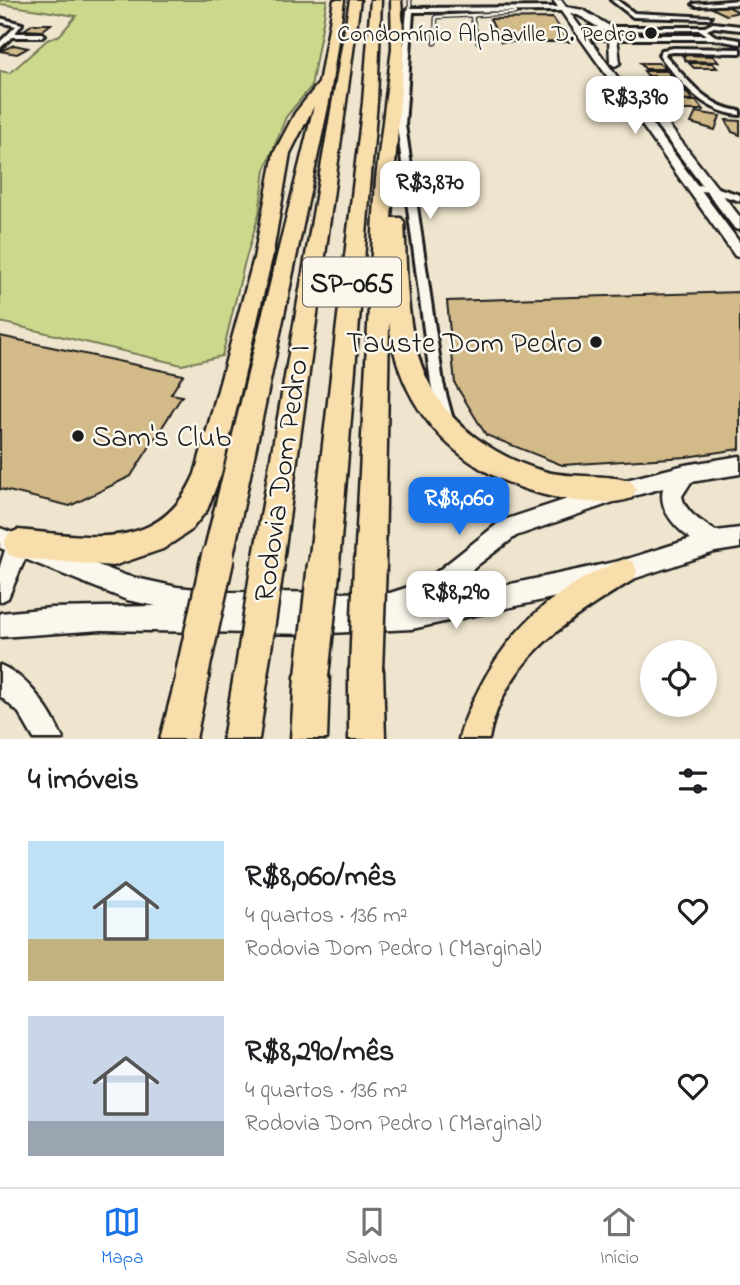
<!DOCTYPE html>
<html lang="pt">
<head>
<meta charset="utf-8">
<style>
  :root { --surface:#fff; --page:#f6f6f6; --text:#202124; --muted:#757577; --line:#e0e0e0; --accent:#1a73e8 }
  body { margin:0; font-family:"Indie Flower",sans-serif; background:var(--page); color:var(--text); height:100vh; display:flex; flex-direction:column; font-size:26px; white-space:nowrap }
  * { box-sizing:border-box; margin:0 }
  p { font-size:23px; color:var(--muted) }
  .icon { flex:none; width:38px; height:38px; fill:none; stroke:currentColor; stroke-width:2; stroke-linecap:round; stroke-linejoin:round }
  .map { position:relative; height:739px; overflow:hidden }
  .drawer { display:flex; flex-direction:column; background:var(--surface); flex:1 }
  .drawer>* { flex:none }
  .controls { position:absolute; left:640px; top:640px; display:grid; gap:14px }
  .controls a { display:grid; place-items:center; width:77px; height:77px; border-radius:50%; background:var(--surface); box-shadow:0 4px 10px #0003; font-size:35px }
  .price { position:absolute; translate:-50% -60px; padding:0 16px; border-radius:14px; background:#fff; color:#222; font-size:23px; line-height:46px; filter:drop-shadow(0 2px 4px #0008) }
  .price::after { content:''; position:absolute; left:50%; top:42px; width:21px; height:16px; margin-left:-10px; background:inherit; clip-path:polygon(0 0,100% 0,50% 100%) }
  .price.current { background:var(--accent); color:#fff }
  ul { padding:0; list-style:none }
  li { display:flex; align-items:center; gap:21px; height:175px; padding:0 28px }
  li span { display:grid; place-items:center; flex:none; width:196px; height:140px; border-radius:0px; color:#555 }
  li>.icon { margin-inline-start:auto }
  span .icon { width:84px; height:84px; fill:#fffc; stroke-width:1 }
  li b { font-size:30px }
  h2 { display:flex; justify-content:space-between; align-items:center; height:84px; padding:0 28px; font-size:30px }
  .menu { display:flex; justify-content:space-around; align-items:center; height:98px; border-top:2px solid var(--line); background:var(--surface); font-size:19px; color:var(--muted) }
  .menu a { display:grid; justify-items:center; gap:4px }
  .menu .current { color:var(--accent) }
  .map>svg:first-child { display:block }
  .green { fill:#ccd98d; stroke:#747a54; stroke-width:2 }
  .building { fill:#d2ba89; stroke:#1c1c1c; stroke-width:2 }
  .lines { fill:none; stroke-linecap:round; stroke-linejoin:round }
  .lane-casing { stroke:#1c1c1c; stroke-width:5 }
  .street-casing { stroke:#1c1c1c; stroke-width:6 }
  .secondary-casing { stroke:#1c1c1c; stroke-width:5 }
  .primary-casing { stroke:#1c1c1c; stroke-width:5 }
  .highway-casing { stroke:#1c1c1c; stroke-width:5 }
  .lane { stroke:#fbf7ec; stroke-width:2.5 }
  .street { fill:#fbf7ec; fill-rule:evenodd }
  .secondary { fill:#fbf7ec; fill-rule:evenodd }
  .primary { fill:#f8deab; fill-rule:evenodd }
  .highway { fill:#f8deab; fill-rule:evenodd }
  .highway-bridge-casing { stroke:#1c1c1c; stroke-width:37; stroke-linecap:butt }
  .highway-bridge { stroke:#f8deab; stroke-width:32 }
  .poi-dot { fill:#1c1c1c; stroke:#fbf7ec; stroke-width:2.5 }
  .labels { text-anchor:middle; stroke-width:5; stroke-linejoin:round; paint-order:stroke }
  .far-poi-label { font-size:24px; fill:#1c1c1c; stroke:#fbf7ec; text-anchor:end }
  .shield { fill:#fbf7ec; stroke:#5f5e5a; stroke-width:2 }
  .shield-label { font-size:28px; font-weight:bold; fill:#1c1c1c }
  .poi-label { font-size:30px; fill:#1c1c1c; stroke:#fbf7ec; text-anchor:end }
  .street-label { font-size:30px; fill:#1c1c1c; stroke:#fbf7ec }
</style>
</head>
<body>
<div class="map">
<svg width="740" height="739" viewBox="0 0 740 739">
  <rect width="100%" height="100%" fill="#efe5ce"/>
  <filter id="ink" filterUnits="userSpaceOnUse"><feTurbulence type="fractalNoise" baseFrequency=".0143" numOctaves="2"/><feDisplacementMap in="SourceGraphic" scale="14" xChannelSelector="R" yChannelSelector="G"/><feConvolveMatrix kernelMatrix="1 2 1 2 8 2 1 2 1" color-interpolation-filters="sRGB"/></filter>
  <g filter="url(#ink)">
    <path class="green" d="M0 0H327L311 87 286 117 265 170 259 214 244 265 222 356 182 365 0 322V71L10 73 47 40 60 35 76 16 0 4Z"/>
    <g class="building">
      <path d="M727 6 739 12 726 15 710 7Z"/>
      <path d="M553 18 569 42H501L490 19Z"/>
      <path d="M33 24H51L42 31 24 30Z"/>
      <path d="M14 45 28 48 17 54 0 51Z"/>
      <path d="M682 55 713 56 719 62 686 61Z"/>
      <path d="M640 63H658L667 69H645Z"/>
      <path d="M689 63H712L717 68H694Z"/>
      <path d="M644 71H667L672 76H648Z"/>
      <path d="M647 77 675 78 680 84H652Z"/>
      <path d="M655 85H682L688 91H661Z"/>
      <path d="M668 92 687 93 693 100 673 99Z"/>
      <path d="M671 101H696L703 110H678Z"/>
      <path d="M696 112 720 116 715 130 691 123Z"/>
      <path d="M726 120 740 121V135L732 132Z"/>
      <path d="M740 292V449L686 457 562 465 486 435 455 384 447 301Z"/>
      <path d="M0 336 183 375 171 394 182 396 131 476 70 506 0 489Z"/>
    </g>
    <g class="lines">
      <defs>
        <g id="lane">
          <path d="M410 0V10"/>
          <path d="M474 16 472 17 478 42"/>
          <path d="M435 43 436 17 515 13 514 10"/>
        </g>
        <g id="street">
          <path d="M611 0H617L634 13 711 17 708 19 633 17Z"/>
          <path d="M740 0V4L696 6 693 4Z"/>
          <path d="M410 8 563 7 566 9 563 11 413 12 405 125 443 383 452 416 450 420 445 421 440 420 438 416 431 383 397 125 407 10Z"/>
          <path d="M0 18 22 24 15 33H42L45 35 42 37H12L0 48V42L16 26 0 22Z"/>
          <path d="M713 23 740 26V30L714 27 707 30 715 36 740 40V44L713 39H596L593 37 596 35H707L700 30 589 31 586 29 589 27H705Z"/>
          <path d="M674 48 740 49V53L674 52 666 53 665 55C687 79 706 107 740 111V115C702 111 681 83 659 55L662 50Z"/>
          <path d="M693 185 712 186 740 195V201L711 192 690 190 689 188Z"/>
        </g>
        <g id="secondary">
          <path d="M553 0H561L566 7 583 10 611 27V31C596 30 585 15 570 13L740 243V257L735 256Z"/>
          <path d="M613 34 617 37 620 63 615 66 610 63 609 37Z"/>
          <path d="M633 90H641L740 217V230L735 229 633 94Z"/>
          <path d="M740 456V474L691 482 682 496C685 513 702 522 716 531L740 528V548L715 552 624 582 412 629 309 634 102 630 0 637V613L51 608 156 606 127 600 25 559 8 598 0 602V566L5 550 0 548V528L127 576 177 587 227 592 390 593 424 582 501 521 622 481 685 465ZM663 488C658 510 675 527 691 539L624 560 440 599 479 564 516 536 622 499Z"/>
          <path d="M0 665C29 677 51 711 63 739H34L19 713 0 696Z"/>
        </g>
        <path id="primary" d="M624 559 633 562 637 571 633 580C570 618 504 659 489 739H459C462 725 468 712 474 699 506 631 554 587 624 559Z"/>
        <g id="highway">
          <path d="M334 0H344L329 102 233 556 228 566 218 570 208 566 203 556 314 106 290 153 272 258 221 474 207 510 190 531 163 549 113 566 18 558 8 554 4 544 8 534 18 530C89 536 160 555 195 474L254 258 274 153 295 113 319 83Z"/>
          <path d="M350 0H360L283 562 278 572 268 576 258 572 253 562Z"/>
          <path d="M371 0H381L377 102 339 564 334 574 324 578 314 574 309 564 363 102Z"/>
          <path d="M391 0H401L404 48 391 218H401L404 222C409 305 402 381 475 437 496 453 521 465 547 472 575 479 607 473 632 482L636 490 632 498C610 506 580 502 558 498 466 479 399 417 389 322L385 564 380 574 370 578 360 574 355 564 376 179 392 48Z"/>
          <path d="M366 653 378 658 383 670 385 739H349V670L354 658Z"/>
          <path d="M192 657 204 662 209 674 196 739H160L180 662Z"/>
          <path d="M251 658 263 663 268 675 259 739H223L234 675 239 663Z"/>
          <path d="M312 659 324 664 329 676 327 739H291L295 676 300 664Z"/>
        </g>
      </defs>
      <use href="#lane" class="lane-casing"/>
      <use href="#street" class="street-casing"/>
      <use href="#secondary" class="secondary-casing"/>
      <use href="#primary" class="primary-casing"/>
      <use href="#highway" class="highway-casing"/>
      <use href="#lane" class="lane"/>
      <use href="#street" class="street"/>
      <use href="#secondary" class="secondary"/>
      <use href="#primary" class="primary"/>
      <use href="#highway" class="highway"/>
      <defs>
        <g id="highway-bridge">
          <path d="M366 670 370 564"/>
          <path d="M192 674 218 556"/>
          <path d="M251 675 268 562"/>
          <path d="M312 676 324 564"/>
        </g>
      </defs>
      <use href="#highway-bridge" class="highway-bridge-casing"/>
      <use href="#highway-bridge" class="highway-bridge"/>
    </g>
  </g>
  <g class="poi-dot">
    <circle cx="651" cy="33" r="7"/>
    <circle cx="596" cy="342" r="7"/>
    <circle cx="78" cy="436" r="7"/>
  </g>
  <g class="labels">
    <g class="far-poi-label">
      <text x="637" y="41">Condomínio Alphaville D. Pedro</text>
    </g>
    <rect class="shield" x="303" y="257.5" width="98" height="49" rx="5"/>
    <g class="shield-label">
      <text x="352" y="292">SP-065</text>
    </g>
    <g class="poi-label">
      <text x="582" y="352">Tauste Dom Pedro</text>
      <text x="92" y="446" text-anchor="start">Sam's Club</text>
    </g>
    <g class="street-label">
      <text transform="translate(281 473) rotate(-82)" y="10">Rodovia Dom Pedro I</text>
    </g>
  </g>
</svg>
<div class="controls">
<a><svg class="icon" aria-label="locate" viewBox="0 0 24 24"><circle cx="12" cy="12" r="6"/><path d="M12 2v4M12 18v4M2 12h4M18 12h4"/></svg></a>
</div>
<b class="price" style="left:635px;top:136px">R$3,390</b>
<b class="price" style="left:430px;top:221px">R$3,870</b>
<b class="price current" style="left:459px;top:537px">R$8,060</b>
<b class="price" style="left:456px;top:631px">R$8,290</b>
</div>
<section class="drawer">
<h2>4 imóveis<svg class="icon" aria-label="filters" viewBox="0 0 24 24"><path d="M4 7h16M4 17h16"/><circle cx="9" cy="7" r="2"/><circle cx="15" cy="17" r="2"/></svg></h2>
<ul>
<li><span style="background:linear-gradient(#bfe0f5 70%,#c2b280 0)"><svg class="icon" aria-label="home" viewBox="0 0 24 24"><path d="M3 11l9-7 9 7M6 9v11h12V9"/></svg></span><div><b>R$8,060/mês</b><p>4 quartos · 136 m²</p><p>Rodovia Dom Pedro I (Marginal)</p></div><svg class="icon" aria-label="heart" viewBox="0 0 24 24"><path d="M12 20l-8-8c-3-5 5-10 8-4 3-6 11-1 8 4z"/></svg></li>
<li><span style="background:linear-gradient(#c9d6e8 75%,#9aa5b1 0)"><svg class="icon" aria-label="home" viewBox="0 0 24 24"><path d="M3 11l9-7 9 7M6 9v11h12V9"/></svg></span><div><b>R$8,290/mês</b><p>4 quartos · 136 m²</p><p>Rodovia Dom Pedro I (Marginal)</p></div><svg class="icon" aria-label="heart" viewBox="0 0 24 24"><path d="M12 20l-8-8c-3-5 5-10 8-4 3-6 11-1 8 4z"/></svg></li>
</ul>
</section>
<nav class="menu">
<a class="current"><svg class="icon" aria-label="map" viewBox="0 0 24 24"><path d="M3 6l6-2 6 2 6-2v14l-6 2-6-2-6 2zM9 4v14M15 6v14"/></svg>Mapa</a>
<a><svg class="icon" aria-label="saved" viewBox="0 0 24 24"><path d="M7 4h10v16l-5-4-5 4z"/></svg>Salvos</a>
<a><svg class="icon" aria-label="home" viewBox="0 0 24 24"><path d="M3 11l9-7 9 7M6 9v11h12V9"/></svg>Início</a>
</nav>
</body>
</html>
